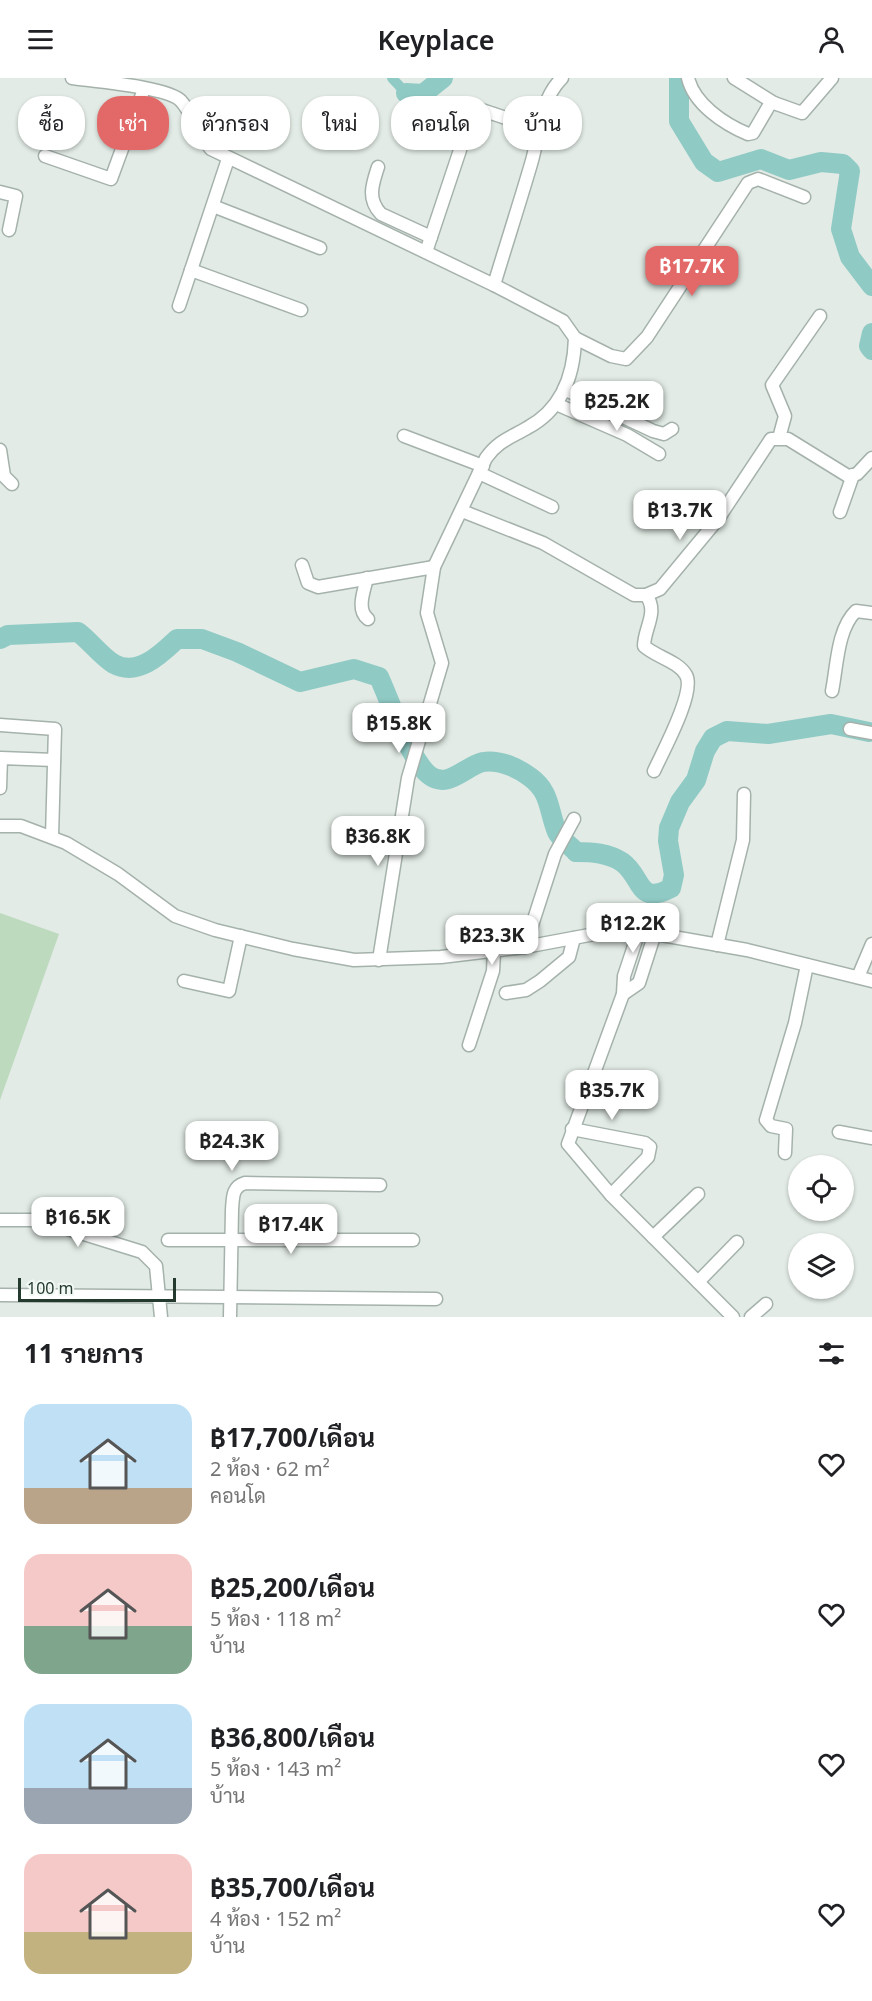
<!DOCTYPE html>
<html lang="th">
<head>
<meta charset="utf-8">
<style>
  :root { --surface:#fff; --page:#f6f6f6; --text:#202124; --muted:#757577; --accent:#e36868 }
  body { margin:0; font-family:"Noto Sans",Sarabun,sans-serif; background:var(--page); color:var(--text); height:100vh; display:flex; flex-direction:column; font-size:22px; white-space:nowrap }
  * { box-sizing:border-box; margin:0 }
  p { font-size:20px; color:var(--muted) }
  .icon { flex:none; width:33px; height:33px; fill:none; stroke:currentColor; stroke-width:2; stroke-linecap:round; stroke-linejoin:round }
  .map { position:relative; height:1239px; overflow:hidden }
  .panel { display:flex; flex-direction:column; background:var(--surface); flex:1 }
  .panel>* { flex:none }
  .top-card { position:absolute; left:18px; top:18px; width:837px; height:54px; display:flex; gap:12px }
  .fabs { position:absolute; left:788px; top:1077px; display:grid; gap:12px }
  .fabs a { display:grid; place-items:center; width:66px; height:66px; border-radius:50%; background:var(--surface); box-shadow:0 2px 4px #0004; font-size:30px }
  .scale { position:absolute; left:18px; bottom:15px; width:158px; box-sizing:border-box; padding-left:6px; border:3px solid #243a2f; border-top:0; font-size:16px; line-height:21px; white-space:nowrap; color:#243a2f; -webkit-text-stroke:4px #f2f8f4; paint-order:stroke }
  .price { position:absolute; translate:-50% -51px; padding:0 14px; border-radius:12px; background:#fff; color:#222; font-size:20px; line-height:39px; filter:drop-shadow(0 2px 3px #0008) }
  .price::after { content:''; position:absolute; left:50%; top:36px; width:18px; height:14px; margin-left:-9px; background:inherit; clip-path:polygon(0 0,100% 0,50% 100%) }
  .price.selected { background:var(--accent); color:#fff }
  ul { padding:0; list-style:none }
  li { display:flex; align-items:center; gap:18px; height:150px; padding:0 24px }
  li span { display:grid; place-items:center; flex:none; width:168px; height:120px; border-radius:18px; color:#555 }
  li>.icon { margin-inline-start:auto }
  span .icon { width:72px; height:72px; fill:#fffc; stroke-width:1 }
  li b { font-size:26px }
  h2 { display:flex; justify-content:space-between; align-items:center; height:72px; padding:0 24px; font-size:26px }
  .pill { padding:0 21px; border-radius:24px; background:var(--surface); box-shadow:0 2px 4px #0004; font-size:21px; line-height:54px }
  .pill.selected { background:var(--accent); color:#fff }
  header { display:flex; justify-content:space-between; align-items:center; height:78px; padding:0 24px; background:var(--surface); font-size:27px; font-weight:600 }
  .map>svg:first-child { display:block }
  .green { fill:#bddabe }
  .lines { fill:none; stroke-linecap:round; stroke-linejoin:round }
  .canal { stroke:#90cac5; stroke-width:10 }
  .river { stroke:#90cac5; stroke-width:20 }
  .minor-casing { stroke:#a5b2ab; stroke-width:15 }
  .minor { stroke:#fff; stroke-width:12 }
</style>
</head>
<body>
<header><svg class="icon" aria-label="menu" viewBox="0 0 24 24"><path d="M4 6h16M4 12h16M4 18h16"/></svg>Keyplace<svg class="icon" aria-label="person" viewBox="0 0 24 24"><circle cx="12" cy="8" r="4"/><path d="M4 21q1-7 8-7t8 7"/></svg></header>
<div class="map">
<svg width="872" height="1239" viewBox="0 0 872 1239">
  <rect width="100%" height="100%" fill="#e2ebe5"/>
  <path class="green" d="M0 835 59 856 0 1022Z"/>
  <g class="lines">
    <path class="canal" d="M392 0 406 15"/>
    <g class="river">
      <path d="M679 0V43L704 84 718 94 761 81 789 92 821 84 843 86 850 93 841 151 850 179 872 208"/>
      <path d="M406 15 423 16 443 0"/>
      <path d="M872 255 869 268 872 272"/>
      <path d="M0 561 8 557 78 554C90 563 102 579 114 586 138 599 161 576 177 561H202L237 574 300 604 354 591 379 599C390 623 410 682 429 697 448 712 465 688 483 684 499 681 518 690 530 699 551 714 548 732 557 754 560 761 571 768 576 774 592 774 608 775 622 784 643 799 637 828 671 810L674 797 668 763 669 750 680 724 696 702 705 673 713 660 727 653 768 656 831 646 869 654"/>
    </g>
    <defs>
      <g id="minor">
        <path d="M72 0C94 3 169 9 181 23 192 35 199 57 211 71L494 207 563 243 575 260C574 298 561 332 527 350 510 360 498 363 486 380L434 489 427 535 442 585 408 700 379 882"/>
        <path d="M688 0C694 26 724 46 748 56L753 55 770 26 774 25 802 35 832 0"/>
        <path d="M734 0 774 25"/>
        <path d="M464 26 539 51"/>
        <path d="M45 78 111 101 144 11"/>
        <path d="M378 89C372 107 367 121 381 136L431 159"/>
        <path d="M0 114 16 118 9 152"/>
        <path d="M213 128 320 170"/>
        <path d="M426 174 460 72"/>
        <path d="M191 192 301 232"/>
        <path d="M494 207C506 167 519 127 531 86 540 57 539 23 562 0"/>
        <path d="M179 228 228 81"/>
        <path d="M575 260 611 278 626 281 647 259 748 105 758 101 804 119"/>
        <path d="M564 311 653 353 664 356 672 351"/>
        <path d="M556 326 627 357 659 376"/>
        <path d="M404 358 483 388"/>
        <path d="M779 360 785 338 772 307 820 238"/>
        <path d="M0 372 4 398 12 406"/>
        <path d="M479 395 552 429"/>
        <path d="M462 433 543 465 634 517H646L660 511 718 441 771 361H788L848 398 857 396 872 380"/>
        <path d="M840 434 853 397"/>
        <path d="M302 487 308 505 318 509 434 489"/>
        <path d="M367 500C364 513 356 532 368 541"/>
        <path d="M646 517C659 534 644 550 644 568 656 579 678 583 686 597 696 614 662 675 654 693"/>
        <path d="M832 613C837 589 837 551 856 533L872 535"/>
        <path d="M0 647 55 651 52 759"/>
        <path d="M850 651 872 655"/>
        <path d="M0 710 1 680 54 682"/>
        <path d="M0 748H21L66 765 118 796 175 838 215 852 293 871 354 882 441 879 525 869 600 855 639 853 747 872 872 903"/>
        <path d="M639 853 624 898 623 916 568 1066 611 1117 733 1239"/>
        <path d="M717 867 743 762 744 716"/>
        <path d="M525 869 555 776 574 741"/>
        <path d="M858 899 872 866"/>
        <path d="M184 903 229 913 241 858"/>
        <path d="M506 915 526 912 540 903 569 879 574 860"/>
        <path d="M623 916 639 905 655 855"/>
        <path d="M469 967 493 893 494 873"/>
        <path d="M572 1051 645 1065 650 1069 648 1079 611 1117"/>
        <path d="M839 1054 872 1060"/>
        <path d="M785 1075 786 1051 771 1048 766 1042 795 945 807 887"/>
        <path d="M0 1142H39L142 1174 156 1188 161 1239"/>
        <path d="M653 1159 698 1116"/>
        <path d="M168 1162H413"/>
        <path d="M698 1204 737 1164"/>
        <path d="M0 1217 436 1221"/>
        <path d="M230 1239 232 1132C233 1119 232 1109 245 1105L380 1107"/>
        <path d="M751 1239 766 1226"/>
      </g>
    </defs>
    <use href="#minor" class="minor-casing"/>
    <use href="#minor" class="minor"/>
  </g>
</svg>
<div class="fabs">
<a><svg class="icon" aria-label="locate" viewBox="0 0 24 24"><circle cx="12" cy="12" r="6"/><path d="M12 2v4M12 18v4M2 12h4M18 12h4"/></svg></a>
<a><svg class="icon" aria-label="layers" viewBox="0 0 24 24"><path d="M12 4l9 5-9 5-9-5zM3 14l9 5 9-5"/></svg></a>
</div>
<div class="scale">100 m</div>
<b class="price selected" style="left:692px;top:219px">฿17.7K</b>
<b class="price" style="left:617px;top:354px">฿25.2K</b>
<b class="price" style="left:680px;top:463px">฿13.7K</b>
<b class="price" style="left:399px;top:676px">฿15.8K</b>
<b class="price" style="left:378px;top:789px">฿36.8K</b>
<b class="price" style="left:633px;top:876px">฿12.2K</b>
<b class="price" style="left:492px;top:888px">฿23.3K</b>
<b class="price" style="left:612px;top:1043px">฿35.7K</b>
<b class="price" style="left:232px;top:1094px">฿24.3K</b>
<b class="price" style="left:78px;top:1170px">฿16.5K</b>
<b class="price" style="left:291px;top:1177px">฿17.4K</b>
<div class="top-card">
<a class="pill">ซื้อ</a>
<a class="pill selected">เช่า</a>
<a class="pill">ตัวกรอง</a>
<a class="pill">ใหม่</a>
<a class="pill">คอนโด</a>
<a class="pill">บ้าน</a>
</div>
</div>
<section class="panel">
<h2>11 รายการ<svg class="icon" aria-label="filters" viewBox="0 0 24 24"><path d="M4 7h16M4 17h16"/><circle cx="9" cy="7" r="2"/><circle cx="15" cy="17" r="2"/></svg></h2>
<ul>
<li><span style="background:linear-gradient(#bfe0f5 70%,#b9a48a 0)"><svg class="icon" aria-label="home" viewBox="0 0 24 24"><path d="M3 11l9-7 9 7M6 9v11h12V9"/></svg></span><div><b>฿17,700/เดือน</b><p>2 ห้อง · 62 m²</p><p>คอนโด</p></div><svg class="icon" aria-label="heart" viewBox="0 0 24 24"><path d="M12 20l-8-8c-3-5 5-10 8-4 3-6 11-1 8 4z"/></svg></li>
<li><span style="background:linear-gradient(#f6c9c9 60%,#7fa58c 0)"><svg class="icon" aria-label="home" viewBox="0 0 24 24"><path d="M3 11l9-7 9 7M6 9v11h12V9"/></svg></span><div><b>฿25,200/เดือน</b><p>5 ห้อง · 118 m²</p><p>บ้าน</p></div><svg class="icon" aria-label="heart" viewBox="0 0 24 24"><path d="M12 20l-8-8c-3-5 5-10 8-4 3-6 11-1 8 4z"/></svg></li>
<li><span style="background:linear-gradient(#bfe0f5 70%,#9aa5b1 0)"><svg class="icon" aria-label="home" viewBox="0 0 24 24"><path d="M3 11l9-7 9 7M6 9v11h12V9"/></svg></span><div><b>฿36,800/เดือน</b><p>5 ห้อง · 143 m²</p><p>บ้าน</p></div><svg class="icon" aria-label="heart" viewBox="0 0 24 24"><path d="M12 20l-8-8c-3-5 5-10 8-4 3-6 11-1 8 4z"/></svg></li>
<li><span style="background:linear-gradient(#f6c9c9 65%,#c2b280 0)"><svg class="icon" aria-label="home" viewBox="0 0 24 24"><path d="M3 11l9-7 9 7M6 9v11h12V9"/></svg></span><div><b>฿35,700/เดือน</b><p>4 ห้อง · 152 m²</p><p>บ้าน</p></div><svg class="icon" aria-label="heart" viewBox="0 0 24 24"><path d="M12 20l-8-8c-3-5 5-10 8-4 3-6 11-1 8 4z"/></svg></li>
</ul>
</section>
</body>
</html>
